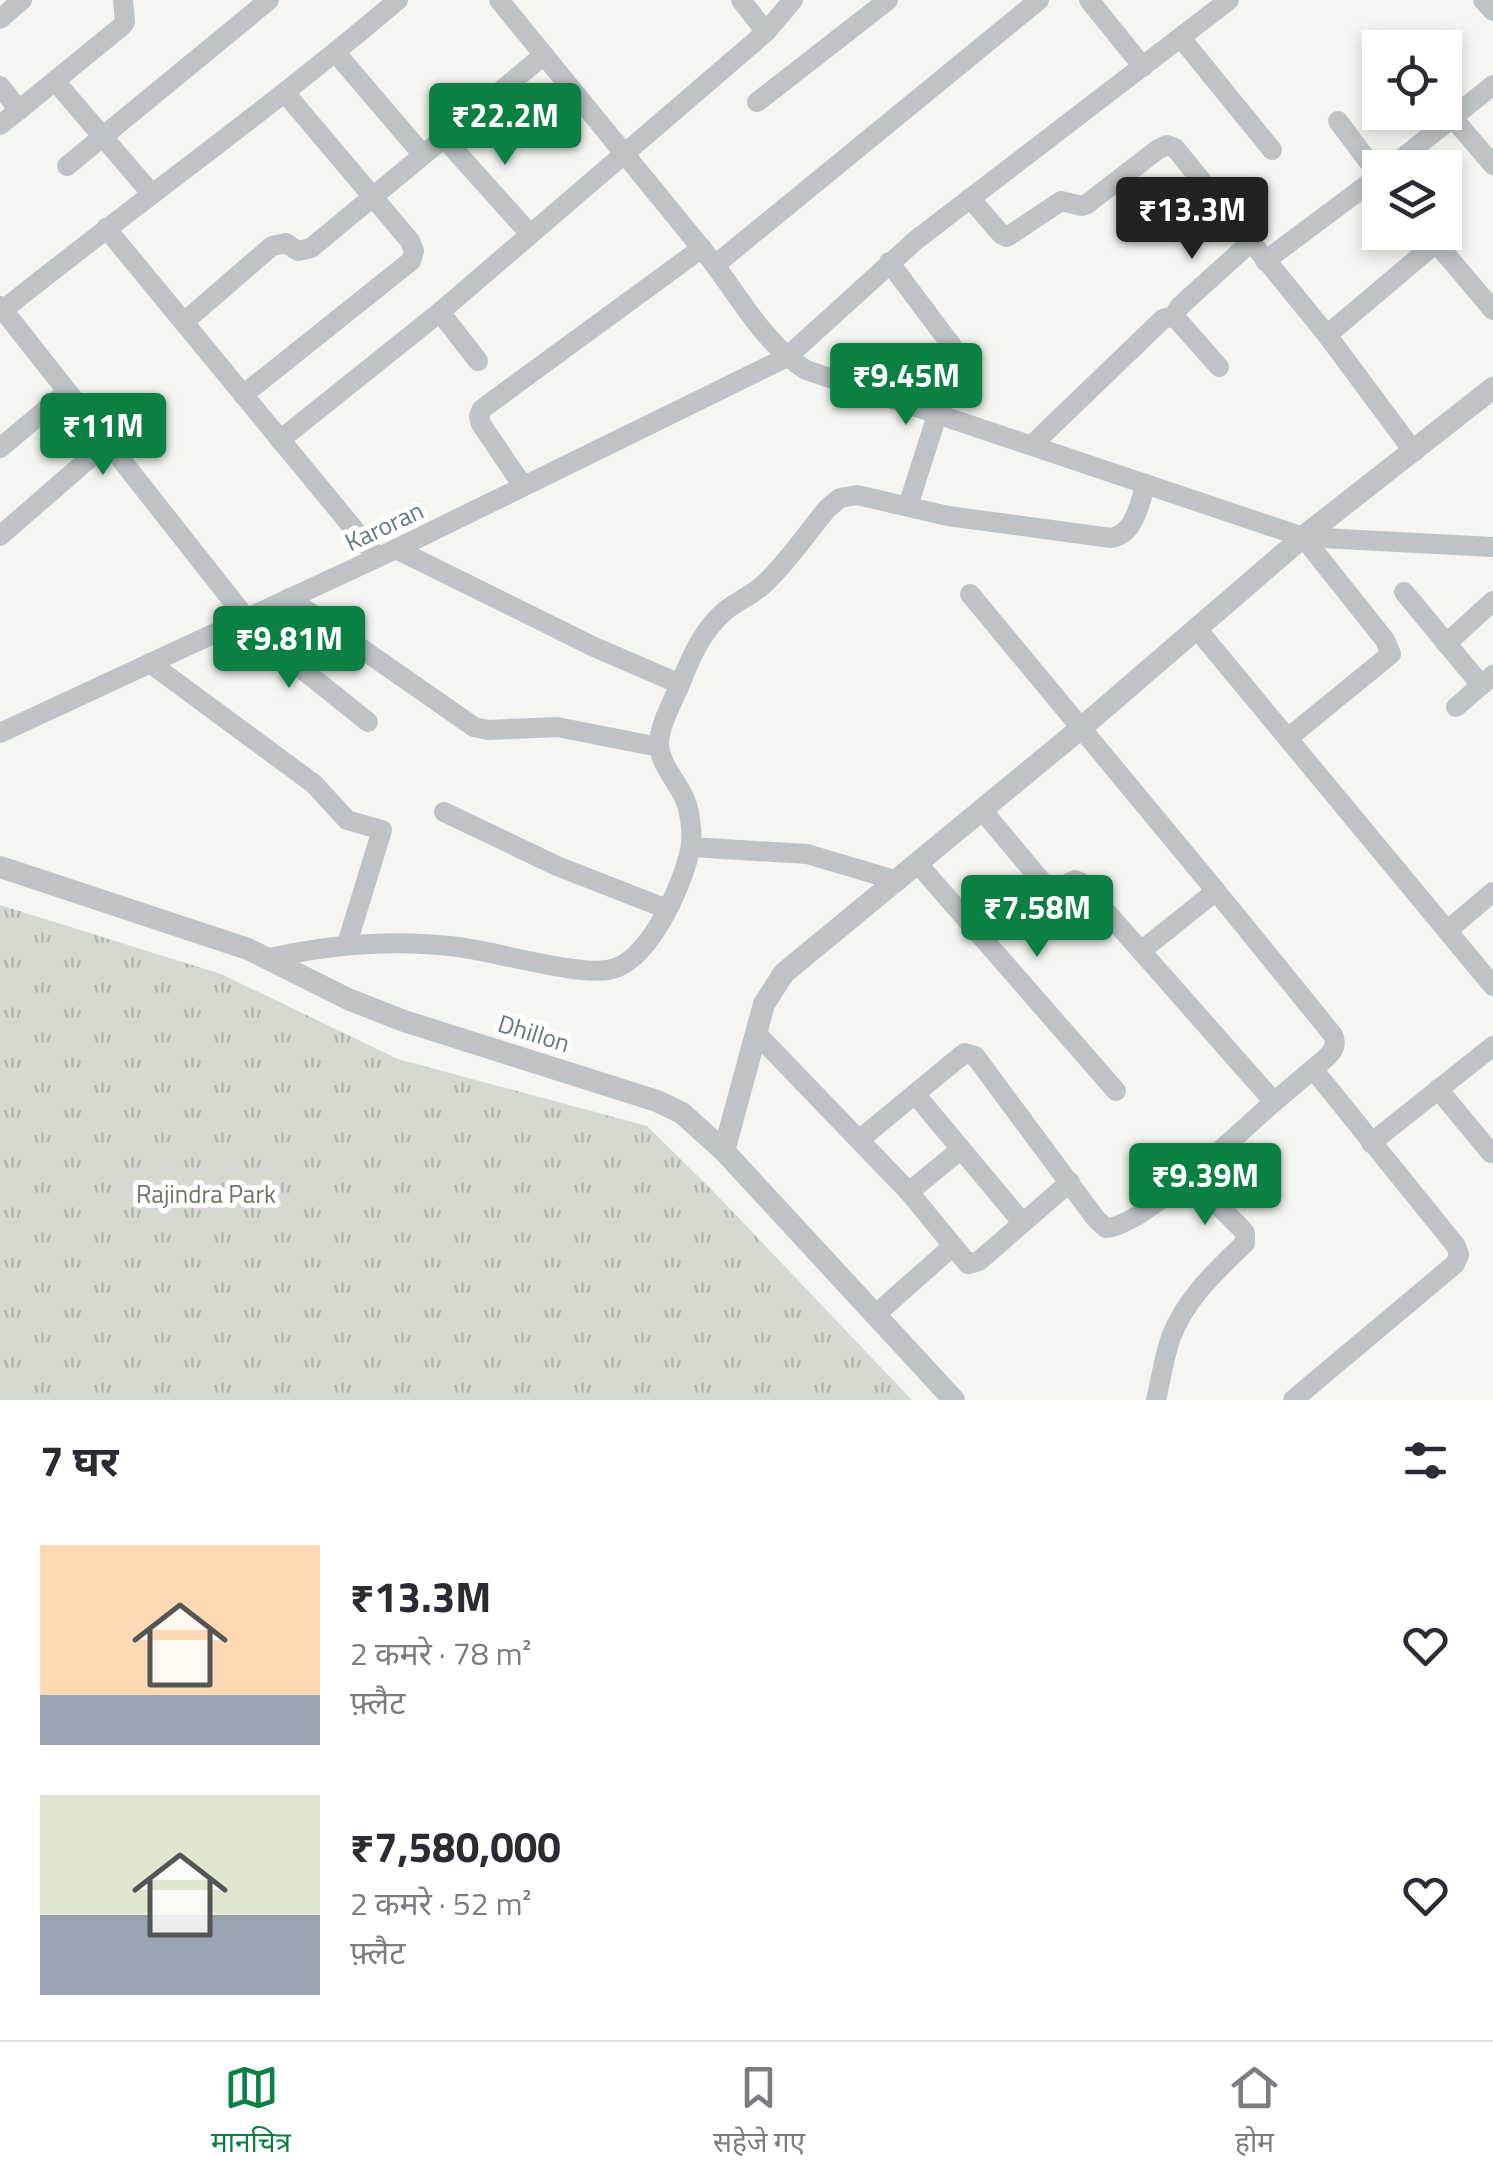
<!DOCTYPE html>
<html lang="hi">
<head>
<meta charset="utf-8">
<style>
  :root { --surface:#fff; --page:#f2f2f3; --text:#2b2b33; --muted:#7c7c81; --line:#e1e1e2; --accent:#0b8043 }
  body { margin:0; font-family:"Titillium Web","Noto Sans Devanagari",sans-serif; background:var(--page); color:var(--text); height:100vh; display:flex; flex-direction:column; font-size:38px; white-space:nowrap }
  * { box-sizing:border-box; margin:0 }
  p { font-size:32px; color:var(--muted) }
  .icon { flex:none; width:55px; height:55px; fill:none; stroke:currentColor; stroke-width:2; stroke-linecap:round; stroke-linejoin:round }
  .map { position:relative; height:1400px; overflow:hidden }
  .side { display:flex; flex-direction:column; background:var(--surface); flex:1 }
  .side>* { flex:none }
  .tools { position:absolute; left:1362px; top:30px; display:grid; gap:20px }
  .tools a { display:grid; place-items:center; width:100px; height:100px; border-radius:0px; background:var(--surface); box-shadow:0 5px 15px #0003; font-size:50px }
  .price { position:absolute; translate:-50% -85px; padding:0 22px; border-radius:10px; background:var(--accent); color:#fff; font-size:32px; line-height:65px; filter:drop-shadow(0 2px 5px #0008) }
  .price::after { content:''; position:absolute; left:50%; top:60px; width:30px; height:22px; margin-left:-15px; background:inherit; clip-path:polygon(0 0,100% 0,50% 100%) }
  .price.current { background:#222; color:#fff }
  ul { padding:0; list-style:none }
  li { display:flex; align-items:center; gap:30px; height:250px; padding:0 40px }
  li span { display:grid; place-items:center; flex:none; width:280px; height:200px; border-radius:0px; color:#555 }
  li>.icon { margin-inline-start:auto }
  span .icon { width:120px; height:120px; fill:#fffc; stroke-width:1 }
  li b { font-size:42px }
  h2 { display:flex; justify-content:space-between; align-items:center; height:120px; padding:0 40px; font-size:42px }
  .tabs { display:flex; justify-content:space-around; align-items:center; height:140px; border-top:2px solid var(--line); background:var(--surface); font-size:28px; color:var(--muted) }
  .tabs a { display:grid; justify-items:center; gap:5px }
  .tabs .current { color:var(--accent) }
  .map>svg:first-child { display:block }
  .park { fill:url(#park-tufts) }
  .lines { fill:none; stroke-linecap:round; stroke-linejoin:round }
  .minor { stroke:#bdc3c6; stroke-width:20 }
  .tertiary { stroke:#bdc3c6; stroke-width:22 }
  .labels { text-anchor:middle; stroke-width:10; stroke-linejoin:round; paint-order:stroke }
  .street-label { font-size:25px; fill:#637983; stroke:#fff }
  .park-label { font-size:25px; fill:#6a7a62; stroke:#fff }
</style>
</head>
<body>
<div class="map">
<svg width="1493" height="1400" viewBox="0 0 1493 1400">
  <defs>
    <pattern id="park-tufts" width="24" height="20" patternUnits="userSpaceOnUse" patternTransform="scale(2.5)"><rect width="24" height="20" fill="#d5dad0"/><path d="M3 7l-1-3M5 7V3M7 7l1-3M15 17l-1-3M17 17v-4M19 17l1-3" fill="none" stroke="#b0b6ae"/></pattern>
  </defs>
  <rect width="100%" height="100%" fill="#f5f5f1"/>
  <path class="park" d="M0 905 221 974 398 1059 647 1126 713 1191 912 1400H0Z"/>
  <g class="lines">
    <g class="minor">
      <path d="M499 0C569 85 638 170 707 255 739 295 762 342 806 370L1303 537 1493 547"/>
      <path d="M1089 0 1143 67"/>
      <path d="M1483 0 1493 11"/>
      <path d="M0 19 22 0"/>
      <path d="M766 32 793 0"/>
      <path d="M1181 38 1272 150"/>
      <path d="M336 53 423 155"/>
      <path d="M55 81 151 193"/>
      <path d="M0 86 19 110 0 125"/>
      <path d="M757 102 888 0"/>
      <path d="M19 110 122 26 125 22 123 0"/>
      <path d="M1452 117 1493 165"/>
      <path d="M1338 121 1380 177"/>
      <path d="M443 137 530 234"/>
      <path d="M67 166 269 0"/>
      <path d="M1390 168 1493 85"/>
      <path d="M970 198 1001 234 1007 237 1061 201 1082 206 1087 204 1157 150 1167 145 1175 148 1327 335 1414 452"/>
      <path d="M106 228 377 557"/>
      <path d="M1427 232 1493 310"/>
      <path d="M1265 261 1380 175"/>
      <path d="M889 262 958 354"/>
      <path d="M715 265 1039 0"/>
      <path d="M0 306 246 618 298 666 368 722"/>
      <path d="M3 310C134 205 271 108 398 0"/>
      <path d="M440 312 766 32 741 0"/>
      <path d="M1174 316 1219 367"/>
      <path d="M184 322 272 246 286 243 298 251 311 248 544 55"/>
      <path d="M1327 335 1436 243"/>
      <path d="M243 395 411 261 414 251 410 241 286 94"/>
      <path d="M280 440 440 312 478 361"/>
      <path d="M1033 444 1163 319 1174 316 1180 306 1251 242"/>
      <path d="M0 448 67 392"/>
      <path d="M523 486 481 424 479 416 482 409 702 248"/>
      <path d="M908 506 938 412"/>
      <path d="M0 536 107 443"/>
      <path d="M396 549 592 646 680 684"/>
      <path d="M1404 592 1481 685"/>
      <path d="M970 594 1216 891 1141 951 1274 1102 1313 1069 1456 1246 1459 1255 1455 1264 1293 1400"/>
      <path d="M289 598 474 727 488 730 557 727 659 747"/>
      <path d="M1197 629 1493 986"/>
      <path d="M1446 644 1493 601"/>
      <path d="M150 663 314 784 347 820 382 830 347 944"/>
      <path d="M1456 707 1493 675"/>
      <path d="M0 733 396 549 787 357 916 240 1229 0"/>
      <path d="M1288 738 1391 654 1385 640 1303 537"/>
      <path d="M982 810 1048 889 1053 891 1075 880 1080 882 1141 951"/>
      <path d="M444 812 557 866 667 909"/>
      <path d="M691 847 807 854 898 881"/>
      <path d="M918 864 1116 1091"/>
      <path d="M1216 891 1333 1035C1340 1051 1324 1059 1313 1069"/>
      <path d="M1448 930 1493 892"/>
      <path d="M270 958C332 944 394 939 458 947 497 952 574 975 608 970 648 964 682 887 690 850 693 838 691 824 689 813 685 787 660 769 659 744 659 726 672 703 679 687 690 659 702 630 726 610 738 601 752 595 763 585 787 563 806 534 827 509L840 498 857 495 948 516 1111 538C1135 534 1139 504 1146 484"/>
      <path d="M756 1033 909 1192 968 1264 979 1261 1070 1182"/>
      <path d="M1438 1089 1491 1153"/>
      <path d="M915 1094 1022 1222"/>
      <path d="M859 1140 956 1060 965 1053 975 1056 1096 1219 1106 1228C1141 1228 1243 1129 1274 1102"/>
      <path d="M1371 1143 1493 1046"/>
      <path d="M909 1192 960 1150"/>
      <path d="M875 1315 953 1246"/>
      <path d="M1156 1400C1161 1379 1164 1357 1171 1337 1186 1298 1216 1271 1245 1243V1233L1240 1227 1188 1176"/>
    </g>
    <g class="tertiary">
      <path d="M0 867 248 949 348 999 404 1021 657 1101 682 1113 724 1151 954 1400"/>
      <path d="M724 1151 764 1004 784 973 1080 729 1303 537 1493 388"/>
    </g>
  </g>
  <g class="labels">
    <g class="street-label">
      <text transform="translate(384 526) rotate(-25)" y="9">Karoran</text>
      <text transform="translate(534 1033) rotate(17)" y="9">Dhillon</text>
    </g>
    <g class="park-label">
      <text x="206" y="1203">Rajindra Park</text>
    </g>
  </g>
</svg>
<div class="tools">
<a><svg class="icon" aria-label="locate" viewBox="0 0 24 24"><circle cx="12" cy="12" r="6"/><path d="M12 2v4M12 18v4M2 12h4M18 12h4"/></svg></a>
<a><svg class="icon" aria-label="layers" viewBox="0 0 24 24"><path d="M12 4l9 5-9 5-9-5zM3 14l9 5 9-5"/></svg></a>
</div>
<b class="price" style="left:505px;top:168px">₹22.2M</b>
<b class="price current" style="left:1192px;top:262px">₹13.3M</b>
<b class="price" style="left:906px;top:428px">₹9.45M</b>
<b class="price" style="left:103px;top:478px">₹11M</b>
<b class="price" style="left:289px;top:691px">₹9.81M</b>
<b class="price" style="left:1037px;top:960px">₹7.58M</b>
<b class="price" style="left:1205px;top:1228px">₹9.39M</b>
</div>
<section class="side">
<h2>7 घर<svg class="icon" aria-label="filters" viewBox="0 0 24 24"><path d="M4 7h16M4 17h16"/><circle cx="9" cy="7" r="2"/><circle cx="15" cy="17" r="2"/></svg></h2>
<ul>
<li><span style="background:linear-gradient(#ffd9b3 75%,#9aa5b1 0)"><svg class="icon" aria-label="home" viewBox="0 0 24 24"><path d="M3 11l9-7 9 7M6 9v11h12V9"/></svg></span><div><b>₹13.3M</b><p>2 कमरे · 78 m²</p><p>फ़्लैट</p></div><svg class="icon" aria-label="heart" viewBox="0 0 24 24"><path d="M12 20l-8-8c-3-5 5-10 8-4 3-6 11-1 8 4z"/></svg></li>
<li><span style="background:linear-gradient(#dfe7d0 60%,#9aa5b1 0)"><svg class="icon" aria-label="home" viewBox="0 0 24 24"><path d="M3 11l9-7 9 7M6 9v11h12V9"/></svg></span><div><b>₹7,580,000</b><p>2 कमरे · 52 m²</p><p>फ़्लैट</p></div><svg class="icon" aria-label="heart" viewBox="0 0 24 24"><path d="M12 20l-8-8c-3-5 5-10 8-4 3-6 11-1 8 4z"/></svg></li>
</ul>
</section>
<nav class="tabs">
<a class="current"><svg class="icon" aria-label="map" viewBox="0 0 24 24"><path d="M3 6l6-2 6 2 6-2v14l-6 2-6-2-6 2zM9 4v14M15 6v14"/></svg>मानचित्र</a>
<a><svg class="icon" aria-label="saved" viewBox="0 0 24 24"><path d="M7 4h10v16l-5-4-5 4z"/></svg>सहेजे गए</a>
<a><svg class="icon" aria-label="home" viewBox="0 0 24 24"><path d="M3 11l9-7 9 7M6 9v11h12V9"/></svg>होम</a>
</nav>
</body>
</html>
